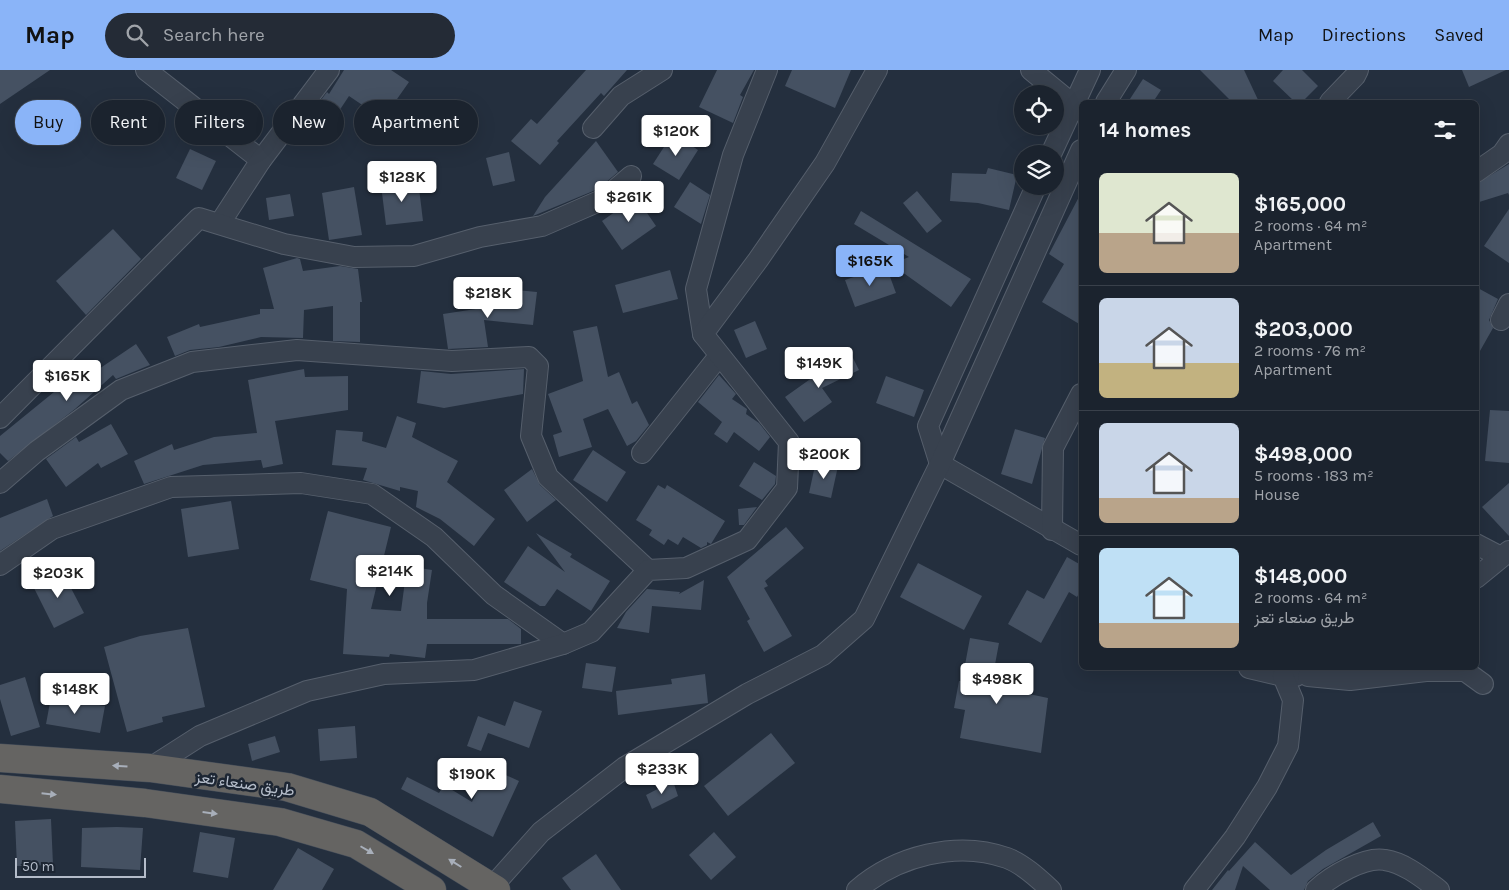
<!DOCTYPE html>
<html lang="en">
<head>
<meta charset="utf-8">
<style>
  :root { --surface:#1b232e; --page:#242b36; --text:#f1f3f6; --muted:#a0a4aa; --line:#39404a; --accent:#8ab4f8 }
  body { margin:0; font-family:Karla,Vazirmatn,sans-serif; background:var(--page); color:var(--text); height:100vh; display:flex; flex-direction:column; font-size:19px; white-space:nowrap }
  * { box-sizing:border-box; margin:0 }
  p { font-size:16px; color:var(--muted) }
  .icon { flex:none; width:28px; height:28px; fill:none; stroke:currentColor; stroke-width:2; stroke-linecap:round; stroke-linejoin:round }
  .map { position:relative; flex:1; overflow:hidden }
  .side { position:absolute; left:1079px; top:30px; width:400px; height:570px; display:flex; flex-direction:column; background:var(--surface); border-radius:8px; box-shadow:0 5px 20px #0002,0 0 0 1px var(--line) }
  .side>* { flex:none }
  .banner { position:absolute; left:15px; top:30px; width:475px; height:45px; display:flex; gap:10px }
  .fabs { position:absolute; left:1014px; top:15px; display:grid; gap:10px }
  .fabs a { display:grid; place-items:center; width:50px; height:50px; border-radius:50%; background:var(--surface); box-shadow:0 5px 20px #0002,0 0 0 1px var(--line); font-size:25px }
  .scale { position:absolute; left:15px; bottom:12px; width:131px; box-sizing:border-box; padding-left:5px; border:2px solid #b4bcc9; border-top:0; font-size:14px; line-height:18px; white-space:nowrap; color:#b4bcc9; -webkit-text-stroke:4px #1d2633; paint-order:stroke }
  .price { position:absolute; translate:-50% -42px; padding:0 11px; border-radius:5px; background:#fff; color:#222; font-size:16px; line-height:32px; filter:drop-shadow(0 1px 2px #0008) }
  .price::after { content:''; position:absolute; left:50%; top:30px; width:15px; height:11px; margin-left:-8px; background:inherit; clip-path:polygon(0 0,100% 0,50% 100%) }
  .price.active { background:var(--accent); color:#111 }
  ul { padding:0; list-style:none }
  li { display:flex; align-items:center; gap:15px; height:125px; padding:0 20px }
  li+li { border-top:1px solid var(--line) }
  li span { display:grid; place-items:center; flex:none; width:140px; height:100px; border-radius:8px; color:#555 }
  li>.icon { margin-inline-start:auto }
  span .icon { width:60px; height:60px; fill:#fffc; stroke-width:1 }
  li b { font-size:21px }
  h2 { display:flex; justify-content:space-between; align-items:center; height:60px; padding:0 20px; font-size:21px }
  .pill { padding:0 18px; border-radius:22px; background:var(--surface); box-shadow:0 5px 20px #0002,0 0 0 1px var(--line); font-size:18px; line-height:45px }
  .pill.active { background:var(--accent); color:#111 }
  header { display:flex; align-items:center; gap:30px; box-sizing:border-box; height:70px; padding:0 25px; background:var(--accent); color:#111 }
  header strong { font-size:24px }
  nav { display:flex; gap:28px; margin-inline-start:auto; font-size:18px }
  .search { width:350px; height:45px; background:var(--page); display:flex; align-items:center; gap:12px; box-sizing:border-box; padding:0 18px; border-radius:28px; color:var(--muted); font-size:19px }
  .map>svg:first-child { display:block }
  .building { fill:#455162 }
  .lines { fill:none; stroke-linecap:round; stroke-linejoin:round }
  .minor-casing { stroke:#565f6c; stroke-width:22 }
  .trunk-casing { stroke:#434c59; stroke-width:29 }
  .minor { stroke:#38414e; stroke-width:20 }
  .trunk { stroke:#656462; stroke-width:28 }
  .oneway { fill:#a8afba }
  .labels { text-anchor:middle; stroke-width:5; stroke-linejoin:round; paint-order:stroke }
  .street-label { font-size:16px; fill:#b4bcc9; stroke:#1d2633 }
</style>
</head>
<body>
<header>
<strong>Map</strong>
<div class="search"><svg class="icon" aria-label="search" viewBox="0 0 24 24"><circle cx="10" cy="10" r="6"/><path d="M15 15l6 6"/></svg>Search here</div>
<nav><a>Map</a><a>Directions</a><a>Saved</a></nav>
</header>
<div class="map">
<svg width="1509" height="820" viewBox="0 0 1509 820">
  <rect width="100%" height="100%" fill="#242f3e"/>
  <g class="building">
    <path d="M0 0H50L0 34Z"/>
    <path d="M344 0H391L409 12 383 49 349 26 325 62 306 50 327 22 329 24Z"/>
    <path d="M586 0H627L604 26 601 23 557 71 559 73 540 95 511 71 531 49 537 54Z"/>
    <path d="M717 0H754L740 25 743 27 733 53 699 37Z"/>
    <path d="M792 0H851L835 38 785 16Z"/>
    <path d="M1200 0H1244L1259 32H1232Z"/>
    <path d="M1283 0H1302L1318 16 1302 32H1295L1273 11Z"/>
    <path d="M1462 0H1506L1469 17Z"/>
    <path d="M1143 9 1161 20 1153 32H1128Z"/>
    <path d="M673 63 698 80 679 110 653 94Z"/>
    <path d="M596 71 618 102 598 119 533 146 545 127Z"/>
    <path d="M190 79 216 91 202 120 176 108Z"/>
    <path d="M509 82 515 111 493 116 486 88Z"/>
    <path d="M1509 94V125L1508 123 1476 133V114Z"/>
    <path d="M988 98 1017 105 1009 140 978 133 950 131 952 103 986 104Z"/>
    <path d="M418 110 423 151 386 155 381 115Z"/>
    <path d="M690 112 710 125 701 154 674 137Z"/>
    <path d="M354 117 362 165 329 170 322 123Z"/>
    <path d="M917 121 942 151 927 163 903 133Z"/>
    <path d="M1081 123V255L1042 232 1064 194 1049 184Z"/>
    <path d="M290 124 294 146 269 150 266 128Z"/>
    <path d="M636 127 656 156 622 180 602 151Z"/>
    <path d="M1509 139V193L1484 176Z"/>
    <path d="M861 141 971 209 951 237 891 194 909 187 854 154Z"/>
    <path d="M113 159 141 189 86 245 56 211Z"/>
    <path d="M297 188 300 189 303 201 340 196 358 199 362 232H360V272L333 271V236L304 240 303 268 261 267 219 277 190 280 175 286 167 267 199 254 200 257 260 244V239H274L263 198Z"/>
    <path d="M886 196 896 223 855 237 845 210Z"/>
    <path d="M670 200 678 229 623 243 615 215Z"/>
    <path d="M1476 217 1498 229 1489 250 1493 258 1476 288Z"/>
    <path d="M504 219 537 222 533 255 484 250 488 277 448 279 443 244 502 235Z"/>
    <path d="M755 251 767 279 746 288 734 260Z"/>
    <path d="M597 256 608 307 619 302 632 334 637 331 649 355 636 371 627 376 608 339 583 349 592 377 559 387 553 365 562 362 548 324 583 311 573 261Z"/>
    <path d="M136 274 150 295 116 309 113 305 75 339 8 391 0 383V366L81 300 87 307Z"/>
    <path d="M852 286 859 300 822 318 832 332 804 352 785 327 823 300Z"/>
    <path d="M304 299 305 307 348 306V340L275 351 283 394 263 398 261 390 203 395 144 414 134 391 172 374 174 380 214 367 257 363 248 310Z"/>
    <path d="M524 299 523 324 444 338 417 333 421 301 451 304Z"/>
    <path d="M719 305 736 324 732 329 747 339 746 344 759 353 770 367 759 381 734 362 727 373 714 364 722 352 698 332Z"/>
    <path d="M886 306 924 320 914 347 876 333Z"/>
    <path d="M1490 340 1509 341V393L1485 391Z"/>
    <path d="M397 346 416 353 412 367 458 391 447 412 495 449 474 476 440 449 416 437 418 421 400 417V421L363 410 367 398 332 395 336 360 363 362 362 371 386 378Z"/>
    <path d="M111 354 128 384 101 398 98 393 66 417 46 389 76 367 79 372Z"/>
    <path d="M1015 359 1045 368 1032 414 1001 404Z"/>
    <path d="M593 380 626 402 607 432 573 410Z"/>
    <path d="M816 391 838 396 831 428 809 423Z"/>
    <path d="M754 392 776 406 775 414 762 430 739 416Z"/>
    <path d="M532 399 540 415 556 430 527 452 504 420Z"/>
    <path d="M1509 413V466L1482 437Z"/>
    <path d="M658 415 665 419 667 415 725 451 711 474 707 472V475L701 478 683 467 678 475 668 469 664 475 649 465 652 460 636 450Z"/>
    <path d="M47 429 53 446 0 481V448Z"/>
    <path d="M231 431 239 479 188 487 181 439Z"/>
    <path d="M757 437 744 455H739L738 439Z"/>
    <path d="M328 441 391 457 371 539 401 541 407 496 432 500 427 533V549H508L521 559V574H427L425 588 390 584 389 587 343 584 347 519 310 510Z"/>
    <path d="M786 457 804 478 765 511 768 516 764 518 792 566 764 582 747 551 750 549 727 507Z"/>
    <path d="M536 463 572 484 570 487 610 511 591 541 557 519 545 536H540L504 512 528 476 565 502Z"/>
    <path d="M1067 487 1081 495V520L1077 527 1069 522 1041 573 1008 554 1027 520 1044 529Z"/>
    <path d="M918 493 982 526 964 560 900 527Z"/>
    <path d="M61 499 84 543 54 558 32 514Z"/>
    <path d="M704 510 701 540 652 536 649 563 617 558 626 542 647 519 680 522 679 524Z"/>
    <path d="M188 558 205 637 162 647 163 652 127 662 104 577 140 566Z"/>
    <path d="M970 568 999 573 991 616 1048 628 1041 683 960 668 965 640 954 638 959 611H962Z"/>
    <path d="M586 593 616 597 612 622 582 618Z"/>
    <path d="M705 604 708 633 618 645 616 621 672 614 671 609Z"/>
    <path d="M25 607 40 657 11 666 0 629V615Z"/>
    <path d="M51 627 105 636 100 663 46 654Z"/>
    <path d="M514 631 542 641 529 678 488 663 481 681 467 676 478 646 505 656Z"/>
    <path d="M355 656 357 688 320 691 318 659Z"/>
    <path d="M771 663 795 693 728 746 704 716Z"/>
    <path d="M275 666 280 682 252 691 248 674Z"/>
    <path d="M488 697 519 711 493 767 401 719 407 707 439 723 444 715 472 732Z"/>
    <path d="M673 711 678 726 652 739 646 725Z"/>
    <path d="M51 749 53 795 17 796 15 751Z"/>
    <path d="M1373 752 1381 766 1323 799 1308 811 1304 820H1270L1243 796 1235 820H1212L1228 800 1229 801 1255 772 1291 805 1326 780Z"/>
    <path d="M117 757 143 758 140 800 81 797 82 758Z"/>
    <path d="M200 762 235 768 228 808 193 802Z"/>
    <path d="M714 762 736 787 711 810 689 785Z"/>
    <path d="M298 778 334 799 322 820H273Z"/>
    <path d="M596 784 621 820H571L562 808Z"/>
  </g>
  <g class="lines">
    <defs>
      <g id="minor">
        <path d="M146 0 261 90"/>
        <path d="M1031 0 1081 41"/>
        <path d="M1106 32 1126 0"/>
        <path d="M1330 32 1355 6 1358 0"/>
        <path d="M593 58 621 26 662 0"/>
        <path d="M1051 84 1090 0"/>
        <path d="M1476 102 1502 84 1509 74"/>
        <path d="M1036 116 928 356 940 394 1081 475"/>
        <path d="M220 153 261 90 329 0"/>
        <path d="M1501 250 1509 234"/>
        <path d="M703 264 696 219 733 85 767 0"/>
        <path d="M0 348 199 148 284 174 354 187 414 186 480 167 542 156 604 129 631 106"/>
        <path d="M642 383 719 286"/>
        <path d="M0 413 37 381 121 320 192 292 297 280 452 291 529 287 538 296 531 366 548 407 648 500"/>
        <path d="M1052 460 1053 378 1081 324"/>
        <path d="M1476 474 1501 487"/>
        <path d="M0 495 52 459 171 417 301 413 372 424 434 467 494 525 563 574"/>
        <path d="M1476 508 1509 481"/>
        <path d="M1249 598 1283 606H1296"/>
        <path d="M1308 606 1350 610 1426 601H1465L1483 614"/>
        <path d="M150 698 200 666 307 621 384 604 474 600 563 574 591 562 648 500 686 498 747 470 787 418 789 372 703 264 758 190 825 93 877 0"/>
        <path d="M492 817 541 762 625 697 747 624 823 585 864 549 940 394 1081 80"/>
        <path d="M857 820C896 786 957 770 1007 788 1023 794 1039 809 1051 820"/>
        <path d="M1194 820 1235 767 1267 717 1288 676 1293 630 1283 606"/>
        <path d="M1316 820C1331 806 1365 786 1385 790 1405 793 1424 809 1439 820"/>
      </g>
      <g id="trunk">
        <path d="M0 688 150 698 287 717 370 742 496 820"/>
        <path d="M0 719 145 733 280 752 356 774 432 820"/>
      </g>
    </defs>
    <use href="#minor" class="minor-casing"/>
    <use href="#trunk" class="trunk-casing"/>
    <use href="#minor" class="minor"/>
    <use href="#trunk" class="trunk"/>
  </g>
  <defs><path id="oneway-solid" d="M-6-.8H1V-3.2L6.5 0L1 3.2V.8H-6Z" transform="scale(1.25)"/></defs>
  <g class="oneway">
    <use href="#oneway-solid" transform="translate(120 696) rotate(-176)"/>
    <use href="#oneway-solid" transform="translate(49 724) rotate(6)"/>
    <use href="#oneway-solid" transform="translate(210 743) rotate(7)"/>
    <use href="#oneway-solid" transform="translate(367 780) rotate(30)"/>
    <use href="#oneway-solid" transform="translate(455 793) rotate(-148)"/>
  </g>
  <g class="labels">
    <g class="street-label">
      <text transform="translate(245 713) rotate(8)" y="6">طريق صنعاء تعز</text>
    </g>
  </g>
</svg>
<div class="fabs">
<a><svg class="icon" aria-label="locate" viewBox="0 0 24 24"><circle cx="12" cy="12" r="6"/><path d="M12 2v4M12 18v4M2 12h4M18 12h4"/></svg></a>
<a><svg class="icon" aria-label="layers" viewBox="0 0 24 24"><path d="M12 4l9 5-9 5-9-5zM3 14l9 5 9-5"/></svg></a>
</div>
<div class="scale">50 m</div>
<b class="price" style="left:676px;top:87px">$120K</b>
<b class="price" style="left:402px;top:133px">$128K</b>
<b class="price" style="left:629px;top:153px">$261K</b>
<b class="price active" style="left:870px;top:217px">$165K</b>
<b class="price" style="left:488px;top:249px">$218K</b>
<b class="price" style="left:819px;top:319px">$149K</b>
<b class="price" style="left:67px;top:332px">$165K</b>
<b class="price" style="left:824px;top:410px">$200K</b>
<b class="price" style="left:390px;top:527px">$214K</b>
<b class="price" style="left:58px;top:529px">$203K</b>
<b class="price" style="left:997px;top:635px">$498K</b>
<b class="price" style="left:75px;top:645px">$148K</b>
<b class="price" style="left:662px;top:725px">$233K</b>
<b class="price" style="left:472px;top:730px">$190K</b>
<div class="banner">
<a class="pill active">Buy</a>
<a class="pill">Rent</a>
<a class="pill">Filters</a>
<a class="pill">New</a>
<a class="pill">Apartment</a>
</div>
<section class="side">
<h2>14 homes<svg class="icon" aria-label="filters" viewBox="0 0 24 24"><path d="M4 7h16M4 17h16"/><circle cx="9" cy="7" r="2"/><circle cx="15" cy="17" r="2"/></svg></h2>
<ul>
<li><span style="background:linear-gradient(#dfe7d0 60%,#b9a48a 0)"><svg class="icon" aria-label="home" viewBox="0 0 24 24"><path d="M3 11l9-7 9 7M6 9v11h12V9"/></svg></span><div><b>$165,000</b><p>2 rooms · 64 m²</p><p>Apartment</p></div></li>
<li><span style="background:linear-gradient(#c9d6e8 65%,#c2b280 0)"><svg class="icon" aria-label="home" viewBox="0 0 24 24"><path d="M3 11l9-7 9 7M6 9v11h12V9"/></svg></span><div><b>$203,000</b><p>2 rooms · 76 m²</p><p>Apartment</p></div></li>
<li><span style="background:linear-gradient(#c9d6e8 75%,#b9a48a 0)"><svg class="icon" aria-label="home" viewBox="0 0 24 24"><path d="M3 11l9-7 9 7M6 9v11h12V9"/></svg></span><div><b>$498,000</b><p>5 rooms · 183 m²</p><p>House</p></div></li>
<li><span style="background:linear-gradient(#bfe0f5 75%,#b9a48a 0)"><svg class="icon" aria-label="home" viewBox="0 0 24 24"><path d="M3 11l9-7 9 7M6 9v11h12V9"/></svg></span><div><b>$148,000</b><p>2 rooms · 64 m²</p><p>طريق صنعاء تعز</p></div></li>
</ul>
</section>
</div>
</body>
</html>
